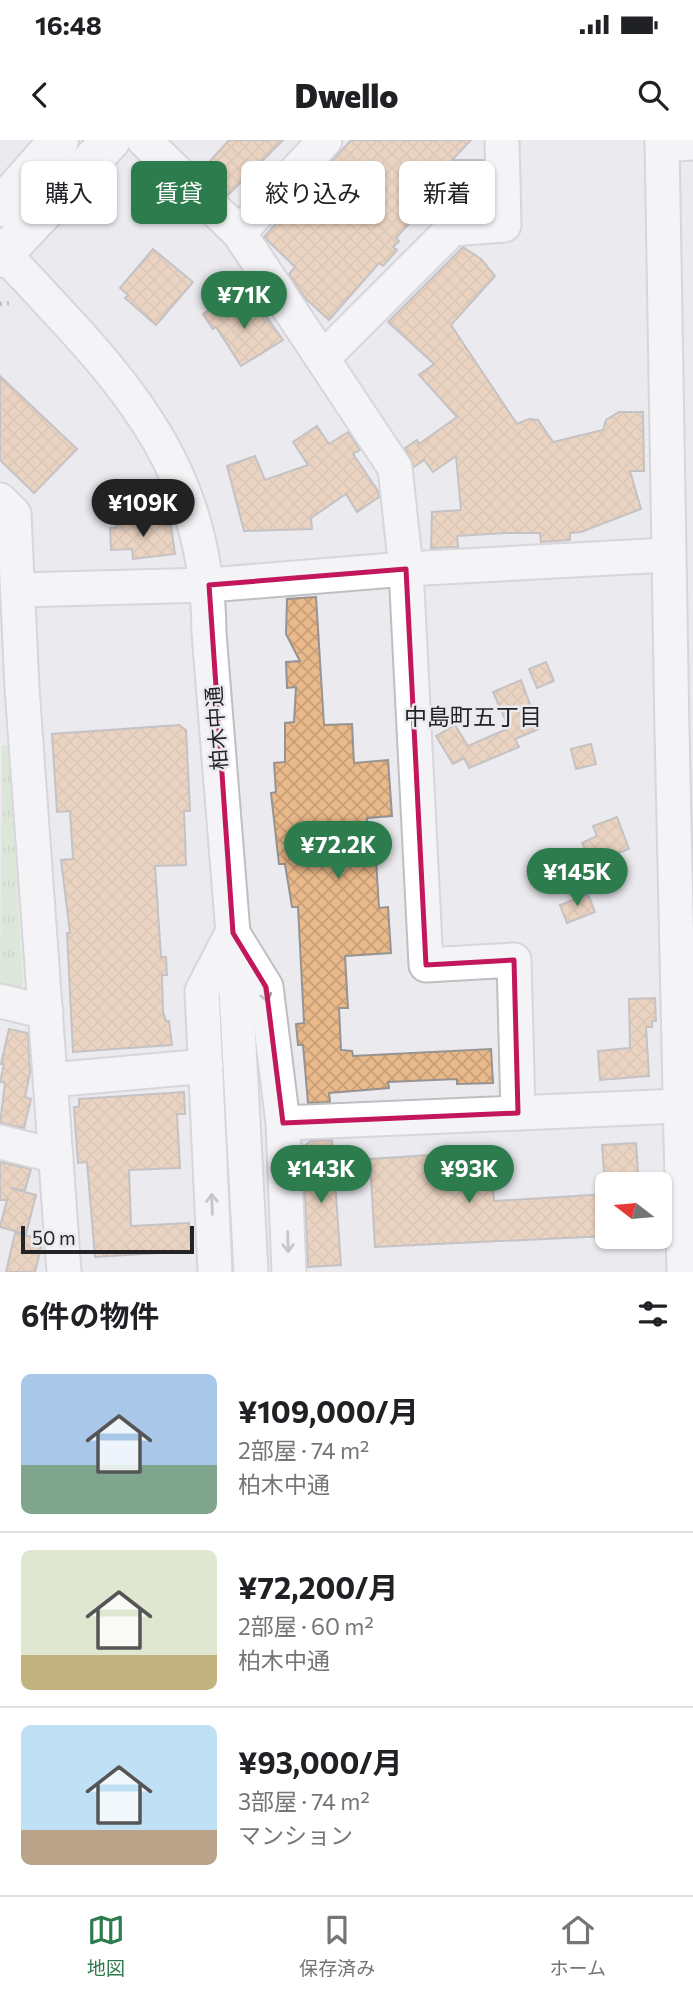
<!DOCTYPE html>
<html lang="ja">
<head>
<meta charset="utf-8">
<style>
  :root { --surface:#fff; --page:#f2f2f2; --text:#202124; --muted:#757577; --line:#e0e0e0; --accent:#2c7c4d }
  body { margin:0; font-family:Commissioner,"Noto Sans JP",sans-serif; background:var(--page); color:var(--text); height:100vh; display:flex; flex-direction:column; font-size:26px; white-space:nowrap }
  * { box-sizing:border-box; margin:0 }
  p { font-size:23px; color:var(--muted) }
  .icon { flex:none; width:38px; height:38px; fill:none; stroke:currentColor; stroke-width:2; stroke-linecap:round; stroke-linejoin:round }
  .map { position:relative; height:1132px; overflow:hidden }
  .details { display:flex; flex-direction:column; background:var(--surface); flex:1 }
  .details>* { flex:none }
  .hud { position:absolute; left:21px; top:21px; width:651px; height:63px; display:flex; gap:14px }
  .needle { width:46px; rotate:286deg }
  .buttons { position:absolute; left:595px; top:1032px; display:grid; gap:14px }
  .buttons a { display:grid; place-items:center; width:77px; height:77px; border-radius:10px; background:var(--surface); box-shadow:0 2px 5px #0004; font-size:35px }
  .scale { position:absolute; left:21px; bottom:18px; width:173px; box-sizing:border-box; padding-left:7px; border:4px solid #242426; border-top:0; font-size:19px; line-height:24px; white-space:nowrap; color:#242426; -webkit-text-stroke:5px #ebeaee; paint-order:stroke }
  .price { position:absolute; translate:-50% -60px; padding:0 16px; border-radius:24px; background:var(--accent); color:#fff; font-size:23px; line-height:46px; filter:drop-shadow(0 2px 4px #0008) }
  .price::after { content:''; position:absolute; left:50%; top:42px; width:21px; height:16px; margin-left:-10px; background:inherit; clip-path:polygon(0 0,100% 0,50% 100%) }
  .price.active { background:#222; color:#fff }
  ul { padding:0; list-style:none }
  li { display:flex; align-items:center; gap:21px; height:175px; padding:0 21px }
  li+li { border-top:2px solid var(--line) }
  li span { display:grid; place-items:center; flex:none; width:196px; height:140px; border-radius:10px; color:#555 }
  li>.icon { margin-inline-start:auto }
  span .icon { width:84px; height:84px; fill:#fffc; stroke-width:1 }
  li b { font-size:30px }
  h2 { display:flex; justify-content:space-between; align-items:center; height:84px; padding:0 21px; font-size:30px }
  .tag { padding:0 24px; border-radius:10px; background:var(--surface); box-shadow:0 2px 5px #0004; font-size:24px; line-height:63px }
  .tag.active { background:var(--accent); color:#fff }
  .status { display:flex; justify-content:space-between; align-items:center; height:49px; padding:0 35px; background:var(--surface); direction:ltr }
  .status svg { height:19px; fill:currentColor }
  header { display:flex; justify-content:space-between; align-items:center; height:91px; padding:0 21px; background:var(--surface); font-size:32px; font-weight:800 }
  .tabs { display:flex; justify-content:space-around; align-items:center; height:98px; border-top:2px solid var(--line); background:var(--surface); font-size:19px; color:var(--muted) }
  .tabs a { display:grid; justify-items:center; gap:4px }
  .tabs .active { color:var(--accent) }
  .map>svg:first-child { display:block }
  .grass { fill:url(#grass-tufts) }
  .building { fill:url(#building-cross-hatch); stroke:#969390; stroke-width:2 }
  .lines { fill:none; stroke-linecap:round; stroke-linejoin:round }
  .minor-casing { stroke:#bfbec2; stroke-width:37 }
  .highway-casing { stroke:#bfbec2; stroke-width:42 }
  .path { stroke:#909093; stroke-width:4.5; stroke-dasharray:2 5; stroke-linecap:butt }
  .minor { stroke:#fff; stroke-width:33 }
  .highway { stroke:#fff; stroke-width:38 }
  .oneway { stroke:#9c9c9d }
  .marked { fill:none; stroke:#c2185b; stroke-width:5; stroke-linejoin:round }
  .labels { text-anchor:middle; stroke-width:5; stroke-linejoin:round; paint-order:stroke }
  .street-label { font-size:21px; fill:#242426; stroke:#ebeaee }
  .neighbourhood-label { font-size:23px; fill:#242426; stroke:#ebeaee }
</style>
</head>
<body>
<div class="status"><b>16:48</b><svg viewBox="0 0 49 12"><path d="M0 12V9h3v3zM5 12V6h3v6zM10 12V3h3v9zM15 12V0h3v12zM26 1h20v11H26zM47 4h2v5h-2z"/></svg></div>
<header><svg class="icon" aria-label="back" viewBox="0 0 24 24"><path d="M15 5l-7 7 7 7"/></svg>Dwello<svg class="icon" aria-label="search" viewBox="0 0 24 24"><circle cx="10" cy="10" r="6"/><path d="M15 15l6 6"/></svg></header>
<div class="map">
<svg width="693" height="1132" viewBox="0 0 693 1132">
  <defs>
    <pattern id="grass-tufts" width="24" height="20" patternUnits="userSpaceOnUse" patternTransform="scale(1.75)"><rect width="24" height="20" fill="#cae4c2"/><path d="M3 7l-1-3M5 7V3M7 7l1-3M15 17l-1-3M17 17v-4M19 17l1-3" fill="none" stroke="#adc3a7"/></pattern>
    <pattern id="building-cross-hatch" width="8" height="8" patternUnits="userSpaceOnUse" patternTransform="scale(1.75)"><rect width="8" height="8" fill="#eab98a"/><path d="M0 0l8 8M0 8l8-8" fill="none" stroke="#c99f77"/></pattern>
  </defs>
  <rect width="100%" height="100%" fill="#ebeaee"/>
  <path class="grass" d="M2 605 9 607 23 845 16 850 0 846Z"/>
  <g class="building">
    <path d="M229 0H283L228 55 202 30Z"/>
    <path d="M351 0H471L452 20H483L484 50 402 52 421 70 396 98 399 101 393 107 397 110 383 126 379 123 329 180 305 158 289 134 295 127 264 97Z"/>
    <path d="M463 107 481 119 495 136 451 185 517 284 529 279 538 280 553 302 603 290 606 280 619 272H643L644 331H630L641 369 581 392 570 393V400L541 402 540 393H505L457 396 458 407 431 408 432 372 461 370 456 316 433 332 424 320 414 327 405 308 417 300 419 304 457 277 419 235 434 224 388 182Z"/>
    <path d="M153 109 193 142 156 185 125 158 128 155 120 148Z"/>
    <path d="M226 159 237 177 258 165 283 200 241 226 216 187 213 189 203 174Z"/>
    <path d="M0 236 77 309 34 353 0 320Z"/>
    <path d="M317 286 329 304 348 292 360 310 353 314 378 351 379 357 357 372 346 354 311 378 312 389 244 391 227 326 255 316 265 340 308 325 293 302Z"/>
    <path d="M165 382V386H171L175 414 133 419 132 409 111 410 110 388H116V384Z"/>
    <path d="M316 457 324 585 352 584 354 623 388 620 392 676 367 678 369 719H376L379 768 388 767 391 813 345 816 348 868H339L341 910 352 911 353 916 491 909 493 943 457 944V939L388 942 389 948 329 953 330 962 308 963 303 905H298L296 884 304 883 298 767H292L285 724H279L271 653 276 652 274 623 285 622V583L294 582 296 547 287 548 286 522 300 521 286 494 287 459Z"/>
    <path d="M546 522 554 541 537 548 529 529Z"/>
    <path d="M521 540 539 589 515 599 519 607 469 628 464 618 453 624 436 596 455 585 468 606 509 588 493 552Z"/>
    <path d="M179 585 186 590 190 671H184L186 725 155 726 161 817H166L167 835H162L163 872 166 881H169L172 905 73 912 67 793H70L61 720 73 719 70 671 57 672 52 594Z"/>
    <path d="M591 604 596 624 576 629 571 609Z"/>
    <path d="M617 677 629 709 603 719 608 731 571 750 559 723 580 714 579 711 585 709 582 703 597 696 593 686Z"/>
    <path d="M588 754 595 772 567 783 560 765Z"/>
    <path d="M655 858 656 881H652V887H646L649 936 600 940 598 911 630 908 629 859Z"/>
    <path d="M9 889 28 893 30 933 25 957 31 959 24 988 0 983 5 943 0 942 4 924H1Z"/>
    <path d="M184 952 185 974H177L180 1028 129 1030 131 1086 189 1083 191 1111 95 1117 87 1022 78 1023 74 967H79V959Z"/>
    <path d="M332 1000 341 1125 308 1127 303 1008 310 1001Z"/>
    <path d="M636 1003 639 1045H605L602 1005Z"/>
    <path d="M491 1011 494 1061 607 1054V1096L375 1107 370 1019Z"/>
    <path d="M0 1022 31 1029 25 1050 10 1048 36 1055 26 1094 0 1087 7 1060H0Z"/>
    <path d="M15 1093 40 1099 42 1103 35 1132H6Z"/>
  </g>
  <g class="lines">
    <defs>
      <g id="minor">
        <path d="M144 0 239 93 395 328 406 429 426 825 514 820 518 973"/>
        <path d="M662 0C667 377 675 755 684 1132"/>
        <path d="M662 5 693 3"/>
        <path d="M239 93 325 0"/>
        <path d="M0 111C22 131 42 155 63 177 153 274 208 356 209 493L233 793 251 1132"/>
        <path d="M324 217 452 89 504 85 502 0"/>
        <path d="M0 360 14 374 22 548 64 1132"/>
        <path d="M19 450 209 445 406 429 667 415"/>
        <path d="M234 795 266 847 283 983 289 1132"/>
        <path d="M0 861 46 872"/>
        <path d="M51 940 206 926"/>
        <path d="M283 983 680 966"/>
        <path d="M0 1002 56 1016"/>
        <path d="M215 1132 202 851 231 795"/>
      </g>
      <g id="highway">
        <path d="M0 67 59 0"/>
        <path d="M0 118 111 0"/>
      </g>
    </defs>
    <use href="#minor" class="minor-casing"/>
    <use href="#highway" class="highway-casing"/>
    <path class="path" d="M0 164 14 163"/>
    <use href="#minor" class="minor"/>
    <use href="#highway" class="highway"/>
  </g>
  <defs><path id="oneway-shaft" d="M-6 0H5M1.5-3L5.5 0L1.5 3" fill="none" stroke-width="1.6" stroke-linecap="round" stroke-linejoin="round" transform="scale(1.75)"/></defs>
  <g class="oneway">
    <use href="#oneway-shaft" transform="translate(265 852) rotate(75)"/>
    <use href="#oneway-shaft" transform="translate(212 1064) rotate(-92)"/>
    <use href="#oneway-shaft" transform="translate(288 1102) rotate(88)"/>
  </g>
  <path d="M0 0H693V1132H0ZM406 429 426 825 514 820 518 973 283 983 266 847 233 793 209 445Z" fill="#ebeaee" fill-opacity=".55" fill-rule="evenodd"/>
  <path class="marked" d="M406 429 426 825 514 820 518 973 283 983 266 847 233 793 209 445Z"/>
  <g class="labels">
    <g class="street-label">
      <text transform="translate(217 588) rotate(-94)" y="7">柏木中通</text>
    </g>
    <g class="neighbourhood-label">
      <text x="473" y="585">中島町五丁目</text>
    </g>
  </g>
</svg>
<div class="buttons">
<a><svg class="needle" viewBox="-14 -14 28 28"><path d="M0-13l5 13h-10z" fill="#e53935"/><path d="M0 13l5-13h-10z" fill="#757577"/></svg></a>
</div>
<div class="scale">50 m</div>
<b class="price" style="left:244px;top:191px">¥71K</b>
<b class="price active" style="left:143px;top:399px">¥109K</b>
<b class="price" style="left:338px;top:741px">¥72.2K</b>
<b class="price" style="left:577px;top:768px">¥145K</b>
<b class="price" style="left:321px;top:1065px">¥143K</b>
<b class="price" style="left:469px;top:1065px">¥93K</b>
<div class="hud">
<a class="tag">購入</a>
<a class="tag active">賃貸</a>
<a class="tag">絞り込み</a>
<a class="tag">新着</a>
</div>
</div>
<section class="details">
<h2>6件の物件<svg class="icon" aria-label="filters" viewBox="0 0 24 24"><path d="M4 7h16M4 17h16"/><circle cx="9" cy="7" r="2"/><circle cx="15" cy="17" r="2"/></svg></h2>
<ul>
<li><span style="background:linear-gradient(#a9c7e8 65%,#7fa58c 0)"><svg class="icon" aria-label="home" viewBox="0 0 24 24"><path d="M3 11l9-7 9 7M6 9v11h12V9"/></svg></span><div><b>¥109,000/月</b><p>2部屋 · 74 m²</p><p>柏木中通</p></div></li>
<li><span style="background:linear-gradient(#dfe7d0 75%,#c2b280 0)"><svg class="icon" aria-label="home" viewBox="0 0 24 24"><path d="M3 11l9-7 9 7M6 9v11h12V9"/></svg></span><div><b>¥72,200/月</b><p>2部屋 · 60 m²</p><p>柏木中通</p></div></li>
<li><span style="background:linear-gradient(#bfe0f5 75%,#b9a48a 0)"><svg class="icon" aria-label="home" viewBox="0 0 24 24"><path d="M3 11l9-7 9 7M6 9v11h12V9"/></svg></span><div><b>¥93,000/月</b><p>3部屋 · 74 m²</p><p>マンション</p></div></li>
</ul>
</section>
<nav class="tabs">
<a class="active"><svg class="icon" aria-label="map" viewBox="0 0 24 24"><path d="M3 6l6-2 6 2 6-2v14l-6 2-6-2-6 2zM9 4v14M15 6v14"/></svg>地図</a>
<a><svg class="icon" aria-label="saved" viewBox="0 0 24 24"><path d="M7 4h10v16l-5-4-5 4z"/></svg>保存済み</a>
<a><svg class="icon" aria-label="home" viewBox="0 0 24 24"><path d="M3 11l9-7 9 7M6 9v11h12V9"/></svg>ホーム</a>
</nav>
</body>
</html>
